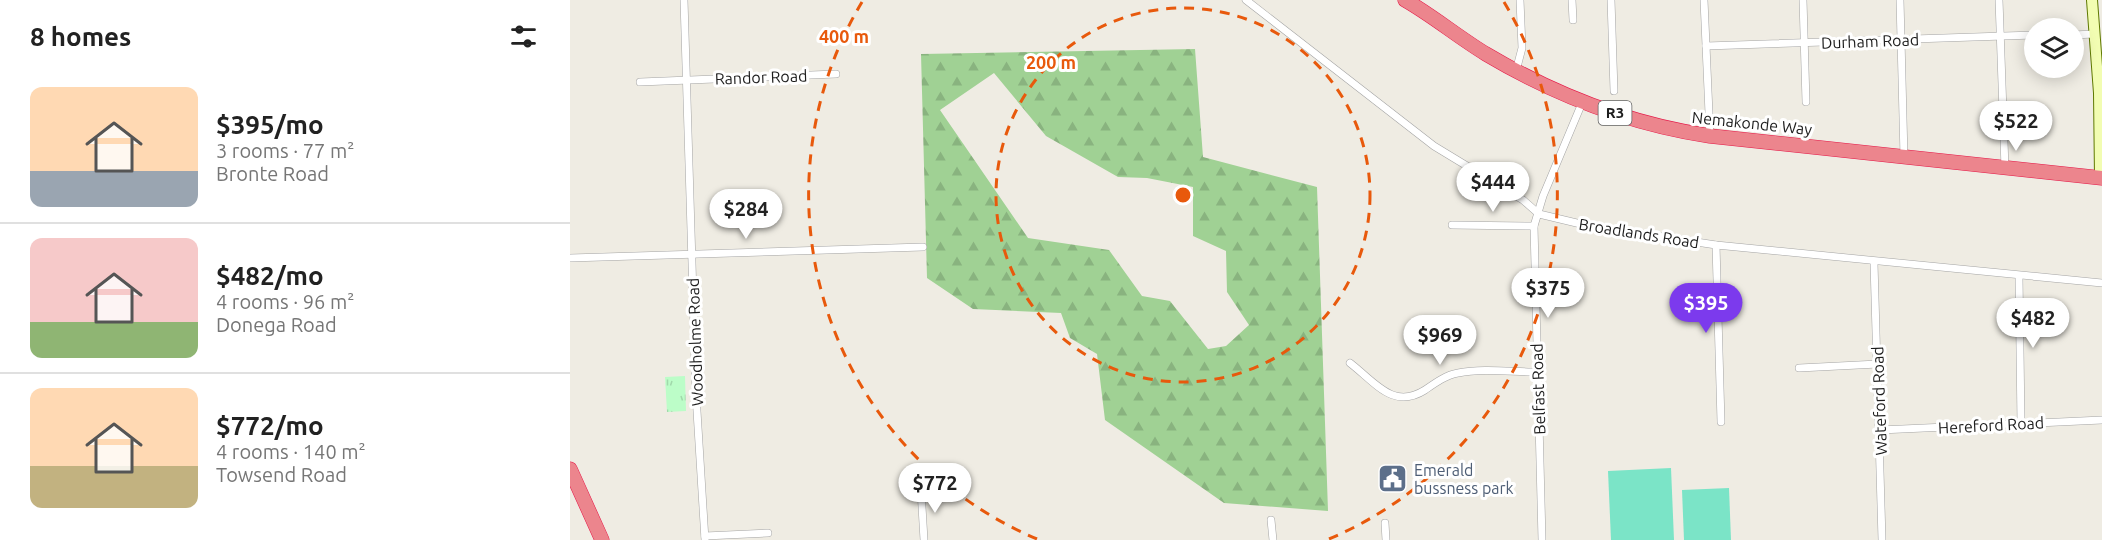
<!DOCTYPE html>
<html lang="en">
<head>
<meta charset="utf-8">
<style>
  :root { --surface:#fff; --page:#f6f6f6; --text:#222; --muted:#767676; --line:#e0e0e0; --accent:#7c3aed }
  body { margin:0; font-family:Ubuntu,sans-serif; background:var(--page); color:var(--text); height:100vh; display:flex; flex-direction:column; font-size:22px; white-space:nowrap }
  * { box-sizing:border-box; margin:0 }
  p { font-size:20px; color:var(--muted) }
  .icon { flex:none; width:33px; height:33px; fill:none; stroke:currentColor; stroke-width:2; stroke-linecap:round; stroke-linejoin:round }
  .map { position:relative; flex:1; overflow:hidden }
  .panel { display:flex; flex-direction:column; background:var(--surface); width:570px }
  .panel>* { flex:none }
  .fabs { position:absolute; left:1454px; top:18px; display:grid; gap:12px }
  .fabs a { display:grid; place-items:center; width:60px; height:60px; border-radius:50%; background:var(--surface); box-shadow:0 3px 15px #0003; font-size:30px }
  .price { position:absolute; translate:-50% -51px; padding:0 14px; border-radius:21px; background:#fff; color:#222; font-size:20px; line-height:39px; filter:drop-shadow(0 2px 3px #0008) }
  .price::after { content:''; position:absolute; left:50%; top:36px; width:18px; height:14px; margin-left:-9px; background:inherit; clip-path:polygon(0 0,100% 0,50% 100%) }
  .price.selected { background:var(--accent); color:#fff }
  ul { padding:0; list-style:none }
  li { display:flex; align-items:center; gap:18px; height:150px; padding:0 30px }
  li+li { border-top:2px solid var(--line) }
  li span { display:grid; place-items:center; flex:none; width:168px; height:120px; border-radius:12px; color:#555 }
  li>.icon { margin-inline-start:auto }
  span .icon { width:72px; height:72px; fill:#fffc; stroke-width:1 }
  li b { font-size:26px }
  h2 { display:flex; justify-content:space-between; align-items:center; height:72px; padding:0 30px; font-size:26px }
  main { display:flex; flex:1; min-height:0 }
  .map>svg:first-child { display:block }
  .forest { fill:url(#forest-firs); fill-rule:evenodd }
  .park { fill:url(#park-tufts) }
  .pitch { fill:#7be4c7 }
  .lines { fill:none; stroke-linecap:round; stroke-linejoin:round }
  .street-casing { stroke:#a4a4a4; stroke-width:8 }
  .secondary-casing { stroke:#5f7900; stroke-width:12 }
  .highway-casing { stroke:#e51848; stroke-width:15 }
  .street { stroke:#fff; stroke-width:7 }
  .secondary { stroke:#f2fdb2; stroke-width:10 }
  .highway { stroke:#ec858d; stroke-width:14 }
  .ring { fill:none; stroke:#e8590c; stroke-width:3; stroke-dasharray:10 8 }
  .labels { text-anchor:middle; stroke-width:6; stroke-linejoin:round; paint-order:stroke }
  .shield { fill:#fff; stroke:#616161; stroke-width:1.5 }
  .shield-label { font-size:15px; font-weight:bold; fill:#1d1d1d }
  .street-label { font-size:16px; fill:#1d1d1d; stroke:#fff }
  .service-label { font-size:16px; fill:#4e5e75; stroke:#fff; text-anchor:start }
  .centre { fill:#e8590c; stroke:#fff; stroke-width:3 }
  .ring-label { font-size:18px; text-anchor:middle; font-weight:bold; fill:#e8590c; stroke:#fff; stroke-width:6; stroke-linejoin:round; paint-order:stroke }
</style>
</head>
<body>
<main>
<section class="panel">
<h2>8 homes<svg class="icon" aria-label="filters" viewBox="0 0 24 24"><path d="M4 7h16M4 17h16"/><circle cx="9" cy="7" r="2"/><circle cx="15" cy="17" r="2"/></svg></h2>
<ul>
<li><span style="background:linear-gradient(#ffd9b3 70%,#9aa5b1 0)"><svg class="icon" aria-label="home" viewBox="0 0 24 24"><path d="M3 11l9-7 9 7M6 9v11h12V9"/></svg></span><div><b>$395/mo</b><p>3 rooms · 77 m²</p><p>Bronte Road</p></div></li>
<li><span style="background:linear-gradient(#f6c9c9 70%,#8fb573 0)"><svg class="icon" aria-label="home" viewBox="0 0 24 24"><path d="M3 11l9-7 9 7M6 9v11h12V9"/></svg></span><div><b>$482/mo</b><p>4 rooms · 96 m²</p><p>Donega Road</p></div></li>
<li><span style="background:linear-gradient(#ffd9b3 65%,#c2b280 0)"><svg class="icon" aria-label="home" viewBox="0 0 24 24"><path d="M3 11l9-7 9 7M6 9v11h12V9"/></svg></span><div><b>$772/mo</b><p>4 rooms · 140 m²</p><p>Towsend Road</p></div></li>
</ul>
</section>
<div class="map">
<svg width="1532" height="540" viewBox="0 0 1532 540">
  <defs>
    <pattern id="forest-firs" width="22" height="20" patternUnits="userSpaceOnUse" patternTransform="scale(1.5)"><rect width="22" height="20" fill="#a0d194"/><path d="M5 1l3.5 6h-7zM16 11l3.5 6h-7z" fill="#89b37f"/></pattern>
    <pattern id="park-tufts" width="24" height="20" patternUnits="userSpaceOnUse" patternTransform="scale(1.5)"><rect width="24" height="20" fill="#bcfdc8"/><path d="M3 7l-1-3M5 7V3M7 7l1-3M15 17l-1-3M17 17v-4M19 17l1-3" fill="none" stroke="#a1d8ab"/></pattern>
  </defs>
  <rect width="100%" height="100%" fill="#efece3"/>
  <path class="forest" d="M625 49 633 157 747 187 758 511 654 503 535 420 527 354 500 338 491 313 403 309 357 278 351 54ZM424 73 476 136 548 177 577 178 623 187V236L656 251 657 292 679 325 656 346 638 349 600 301 572 296 539 250 458 238 370 110Z"/>
  <path class="park" d="M115 376 116 411 97 412 95 377Z"/>
  <g class="pitch">
    <path d="M1101 468 1104 540H1041L1038 471Z"/>
    <path d="M1159 488 1161 540H1114L1112 490Z"/>
  </g>
  <g class="lines">
    <defs>
      <g id="street">
        <path d="M114 0 126 395 135 540"/>
        <path d="M676 0 864 146 953 200 969 214 1015 225 1146 245 1532 283"/>
        <path d="M1002 0 1003 20"/>
        <path d="M1041 0 1044 91"/>
        <path d="M1134 0 1140 136"/>
        <path d="M1233 0 1236 102"/>
        <path d="M1330 0 1334 157"/>
        <path d="M1429 0 1435 168"/>
        <path d="M1503 35 1524 34"/>
        <path d="M1136 46 1464 35"/>
        <path d="M946 71 952 48 950 0"/>
        <path d="M70 82 266 74"/>
        <path d="M882 225 964 226"/>
        <path d="M1146 245 1151 422"/>
        <path d="M0 258 353 247"/>
        <path d="M1304 263 1312 540"/>
        <path d="M1449 277 1451 423"/>
        <path d="M780 363C806 383 823 410 855 390 865 383 876 375 888 373 913 368 942 372 968 372"/>
        <path d="M1229 368 1308 364"/>
        <path d="M1310 430 1532 420"/>
        <path d="M351 490 354 540"/>
        <path d="M701 520 703 540"/>
        <path d="M815 523 816 540"/>
        <path d="M135 536 198 533"/>
        <path d="M972 540 964 226 973 196 1012 103"/>
      </g>
      <path id="secondary" d="M1522 0 1529 93 1530 178"/>
      <g id="highway">
        <path d="M835 0C863 16 888 37 916 54 985 95 1059 124 1140 136L1532 178"/>
        <path d="M0 469 32 540"/>
      </g>
    </defs>
    <use href="#street" class="street-casing"/>
    <use href="#secondary" class="secondary-casing"/>
    <use href="#highway" class="highway-casing"/>
    <use href="#street" class="street"/>
    <use href="#secondary" class="secondary"/>
    <use href="#highway" class="highway"/>
  </g>
  <g class="ring">
    <circle cx="613" cy="195" r="187"/>
    <path d="M467 539A374 374 0 0 1 292 2M934 2A374 374 0 0 1 759 539"/>
  </g>
  <defs>
    <symbol id="civic-square" viewBox="-11 -11 22 22"><rect x="-9" y="-9" width="18" height="18" rx="4" fill="#5c6f8a" stroke="#fff"/><path d="M-.6-6.5H3V-4.5H.6V-3L4-1V1h2V6H-6V1h2V-1L-.6-3ZM-1.2 2.5V6h2.4V2.5Z" fill="#fff"/></symbol>
  </defs>
  <g fill-rule="evenodd">
    <use href="#civic-square" x="806" y="462" width="33" height="33"/>
  </g>
  <g class="labels">
    <rect class="shield" x="1028.5" y="101" width="33" height="24" rx="4.5"/>
    <g class="shield-label">
      <text x="1045" y="118">R3</text>
    </g>
    <g class="street-label">
      <text transform="translate(1300 41) rotate(-2)" y="6">Durham Road</text>
      <text transform="translate(191 77) rotate(-2)" y="6">Randor Road</text>
      <text transform="translate(1182 123) rotate(6)" y="6">Nemakonde Way</text>
      <text transform="translate(1069 233) rotate(9)" y="6">Broadlands Road</text>
      <text transform="translate(125 342) rotate(-92)" y="6">Woodholme Road</text>
      <text transform="translate(968 389) rotate(-92)" y="6">Belfast Road</text>
      <text transform="translate(1309 401) rotate(-92)" y="6">Wateford Road</text>
      <text transform="translate(1421 425) rotate(-3)" y="6">Hereford Road</text>
    </g>
    <g class="service-label">
      <text x="844" y="476">Emerald<tspan x="844" dy="18">bussness park</tspan></text>
    </g>
  </g>
  <circle cx="613" cy="195" r="9" class="centre"/>
  <g class="ring-label">
    <text x="274" y="43">400 m</text>
    <text x="481" y="69">200 m</text>
  </g>
</svg>
<div class="fabs">
<a><svg class="icon" aria-label="layers" viewBox="0 0 24 24"><path d="M12 4l9 5-9 5-9-5zM3 14l9 5 9-5"/></svg></a>
</div>
<b class="price" style="left:1446px;top:152px">$522</b>
<b class="price" style="left:923px;top:213px">$444</b>
<b class="price" style="left:176px;top:240px">$284</b>
<b class="price" style="left:978px;top:319px">$375</b>
<b class="price selected" style="left:1136px;top:334px">$395</b>
<b class="price" style="left:1463px;top:349px">$482</b>
<b class="price" style="left:870px;top:366px">$969</b>
<b class="price" style="left:365px;top:514px">$772</b>
</div>
</main>
</body>
</html>
